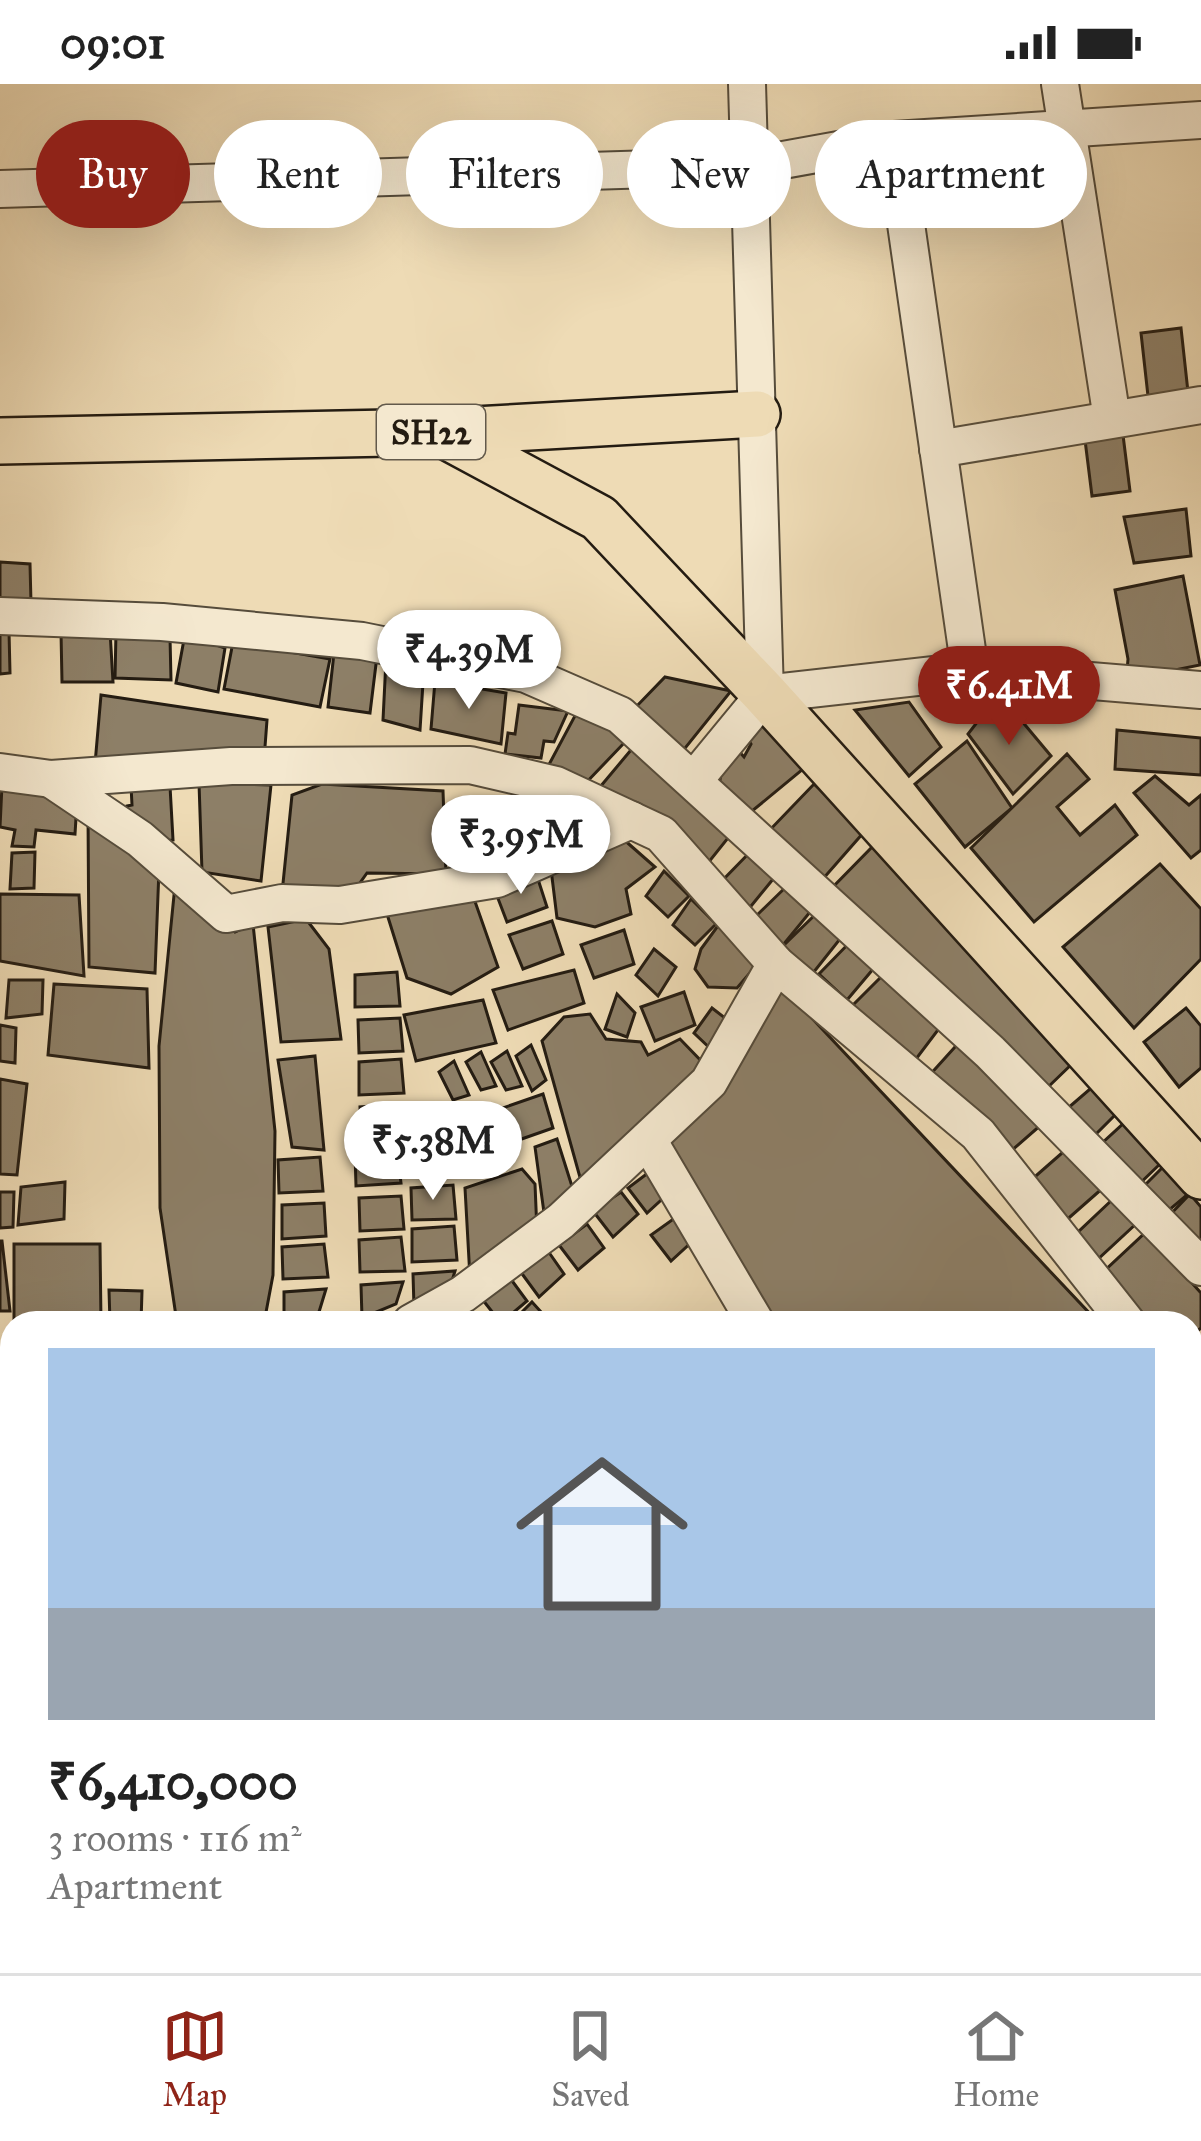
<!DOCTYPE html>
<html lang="en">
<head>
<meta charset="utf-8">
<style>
  :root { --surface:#fff; --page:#f2f2f2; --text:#222; --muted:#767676; --line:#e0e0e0; --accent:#8f2418 }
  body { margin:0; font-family:"IM FELL Great Primer",serif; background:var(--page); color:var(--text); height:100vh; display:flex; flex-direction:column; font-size:45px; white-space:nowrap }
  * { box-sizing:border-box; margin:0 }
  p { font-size:39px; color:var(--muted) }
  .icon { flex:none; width:66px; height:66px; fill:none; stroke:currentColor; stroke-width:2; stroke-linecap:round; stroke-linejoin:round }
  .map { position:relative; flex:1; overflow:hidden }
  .drawer { position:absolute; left:0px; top:1227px; width:1203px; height:663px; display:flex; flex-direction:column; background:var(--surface); border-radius:36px 36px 0 0; box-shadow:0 12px 48px #0002 }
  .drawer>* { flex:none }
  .guide { position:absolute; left:36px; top:36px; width:1131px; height:108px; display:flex; gap:24px }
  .price { position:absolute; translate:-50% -102px; padding:0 27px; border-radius:42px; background:#fff; color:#222; font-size:39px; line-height:78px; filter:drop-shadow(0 3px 6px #0008) }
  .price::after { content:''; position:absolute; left:50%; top:72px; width:36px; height:27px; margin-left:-18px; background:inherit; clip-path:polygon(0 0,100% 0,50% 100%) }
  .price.current { background:var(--accent); color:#fff }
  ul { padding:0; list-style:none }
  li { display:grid; align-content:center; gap:24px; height:636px; padding:0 48px }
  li+li { border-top:3px solid var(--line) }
  li span { display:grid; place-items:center; height:372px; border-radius:0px; color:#555 }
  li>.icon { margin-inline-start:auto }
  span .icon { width:216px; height:216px; fill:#fffc; stroke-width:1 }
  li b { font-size:51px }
  .pill { padding:0 42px; border-radius:54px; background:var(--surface); box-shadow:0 12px 48px #0002; font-size:42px; line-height:108px }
  .pill.current { background:var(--accent); color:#fff }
  .status { display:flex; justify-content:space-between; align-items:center; height:84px; padding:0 60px; background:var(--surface); direction:ltr }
  .status svg { height:33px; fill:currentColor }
  .tab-bar { display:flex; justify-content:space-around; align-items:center; height:168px; border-top:3px solid var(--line); background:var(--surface); font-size:33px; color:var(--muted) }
  .tab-bar a { display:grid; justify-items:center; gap:6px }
  .tab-bar .current { color:var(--accent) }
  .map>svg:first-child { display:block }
  .building { fill:#8d7f67; stroke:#241c12; stroke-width:3 }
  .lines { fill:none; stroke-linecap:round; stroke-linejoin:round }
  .minor-casing { stroke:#564c3b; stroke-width:40 }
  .major-casing { stroke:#241c12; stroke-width:50 }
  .minor { stroke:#f4e8cf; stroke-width:36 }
  .major { stroke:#eedbb5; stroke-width:45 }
  .labels { text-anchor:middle; stroke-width:12; stroke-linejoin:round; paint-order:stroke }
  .shield { fill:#f4e8cf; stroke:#62594b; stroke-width:3 }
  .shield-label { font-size:33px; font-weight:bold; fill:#241c12 }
</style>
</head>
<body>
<div class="status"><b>09:01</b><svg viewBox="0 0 49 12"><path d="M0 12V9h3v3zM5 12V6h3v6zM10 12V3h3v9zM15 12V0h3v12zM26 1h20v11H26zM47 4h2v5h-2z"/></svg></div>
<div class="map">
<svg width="1201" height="1889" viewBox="0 0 1201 1889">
  <rect width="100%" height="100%" fill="#eedbb5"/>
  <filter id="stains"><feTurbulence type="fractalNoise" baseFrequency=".00167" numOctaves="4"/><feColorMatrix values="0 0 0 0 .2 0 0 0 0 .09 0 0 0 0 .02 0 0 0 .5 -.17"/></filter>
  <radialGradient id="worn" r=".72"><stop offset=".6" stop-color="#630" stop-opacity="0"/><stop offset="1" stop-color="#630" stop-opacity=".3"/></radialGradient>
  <g class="building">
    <path d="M1181 244 1188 308 1148 312 1141 249Z"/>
    <path d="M1123 351 1130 407 1092 412 1085 356Z"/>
    <path d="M1186 425 1191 472 1134 479 1124 433Z"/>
    <path d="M0 478 30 480 31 519 0 522Z"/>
    <path d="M1183 492 1200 581 1150 591 1127 587 1128 575 1115 506Z"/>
    <path d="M0 546 9 547 10 589 0 590Z"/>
    <path d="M110 547 113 598H62L61 548Z"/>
    <path d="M116 548 170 553 171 596 115 594Z"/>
    <path d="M185 550 225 564 218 608 176 599Z"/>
    <path d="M233 558 330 575 320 623 224 605Z"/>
    <path d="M335 560 377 572 370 629 328 623Z"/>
    <path d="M386 576 424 583 420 646 383 636Z"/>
    <path d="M665 593 731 607 682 668 632 627Z"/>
    <path d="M435 597 506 609 501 660 431 645Z"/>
    <path d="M101 611 267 636 264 676 95 680Z"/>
    <path d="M909 618 941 663 909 692 855 626Z"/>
    <path d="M519 621 568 627 554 658 544 657 541 674 505 670 508 649 515 650Z"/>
    <path d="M988 624 1004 640 1015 629 1051 672 1013 710 968 650Z"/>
    <path d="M577 628 600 636 626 657 581 704 545 688Z"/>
    <path d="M763 635 808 681 746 732 719 702 723 676 735 663 744 673 751 660 745 651Z"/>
    <path d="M1117 646 1201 654V691L1115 685Z"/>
    <path d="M967 657 1012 724 965 763 915 700Z"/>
    <path d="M636 660 732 749 704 784 595 709Z"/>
    <path d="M1067 670 1089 695 1057 723 1080 751 1115 721 1137 751 1034 838 971 764Z"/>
    <path d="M1155 692 1189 721 1201 711V766L1191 774 1134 709Z"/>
    <path d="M199 699 271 701 261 797 202 788Z"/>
    <path d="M322 700 443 707 446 790 367 789 357 803 282 809 292 711Z"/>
    <path d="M814 700 864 748 822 796 765 751Z"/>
    <path d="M2 701 77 718 75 750 36 746 34 763 12 762 15 746 0 743Z"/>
    <path d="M131 702H170L173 756 150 759 127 737V722L132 721Z"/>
    <path d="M513 711 552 726 546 750 513 737Z"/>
    <path d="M460 717 502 718V783L457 792Z"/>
    <path d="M88 728 159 785 155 889 89 883Z"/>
    <path d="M622 754 655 783 626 805 631 830 595 843 557 834 551 785Z"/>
    <path d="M878 757 1075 977 1046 1005 828 808Z"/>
    <path d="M753 765 778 789 747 827 718 801Z"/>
    <path d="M35 768 34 804 10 805 12 769Z"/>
    <path d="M1160 780 1201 825V875L1134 944 1063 863Z"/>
    <path d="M664 787 689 812 668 833 646 812Z"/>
    <path d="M536 789 547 823 507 838 494 804Z"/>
    <path d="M790 799 815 822 783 861 754 834Z"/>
    <path d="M175 801 235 848 253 840 275 1047 273 1191 264 1239H177L160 1124 159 962Z"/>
    <path d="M472 809 498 883 451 910 407 894 387 830Z"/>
    <path d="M0 810 79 811 84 892 0 877Z"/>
    <path d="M691 815 716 840 695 861 673 841Z"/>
    <path d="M819 827 844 850 813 889 783 862Z"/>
    <path d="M306 835 329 865 341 955 281 958 268 843Z"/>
    <path d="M552 837 563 870 523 885 509 851Z"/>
    <path d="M720 839 761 876 737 904 708 903 695 885 701 865Z"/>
    <path d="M624 846 634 880 594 894 581 861Z"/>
    <path d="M854 854 879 878 847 916 819 890Z"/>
    <path d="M654 865 676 883 658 912 636 891Z"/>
    <path d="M574 886 584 919 508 946 493 906Z"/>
    <path d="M397 888 400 922 355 923V891Z"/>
    <path d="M886 888 944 938 910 983 850 924Z"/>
    <path d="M9 896H43L42 930 6 934Z"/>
    <path d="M776 896 1094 1234 1073 1239H770L664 1063Z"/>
    <path d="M54 900 147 905 149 984 48 971Z"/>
    <path d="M684 908 695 941 655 957 641 923Z"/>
    <path d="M617 910 635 929 627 953 605 945Z"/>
    <path d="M483 916 496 959 416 977 404 931Z"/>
    <path d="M712 924 734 941 716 970 694 949Z"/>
    <path d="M1186 924 1201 942V984L1179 1003 1144 958Z"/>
    <path d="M590 930 606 955 641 958 648 971 680 955 707 983 581 1097 542 957 564 933Z"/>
    <path d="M400 934 403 967 359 969 358 936Z"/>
    <path d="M0 941 16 944 15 979 0 977Z"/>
    <path d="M964 953 1042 1040 1003 1074 927 994Z"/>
    <path d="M531 961 546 996 532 1007 516 972Z"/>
    <path d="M507 967 522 1002 506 1006 491 978Z"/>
    <path d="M481 968 496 1002 481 1006 466 978Z"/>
    <path d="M315 972 324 1066 292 1063 278 976Z"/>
    <path d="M401 975 404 1009 359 1011V978Z"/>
    <path d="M454 977 469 1011 453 1016 439 988Z"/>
    <path d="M0 995 27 1000 17 1091 0 1090Z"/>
    <path d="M1097 999 1116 1030 1092 1054 1068 1024Z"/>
    <path d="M543 1010 553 1044 513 1058 500 1025Z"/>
    <path d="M402 1020 395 1042 361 1056 360 1023Z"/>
    <path d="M493 1025 508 1075 480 1079 472 1026Z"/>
    <path d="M469 1037 480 1093 460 1091 453 1038Z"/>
    <path d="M1124 1039 1160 1080 1134 1105 1100 1061Z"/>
    <path d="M557 1055 576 1115 545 1136 535 1063Z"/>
    <path d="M449 1056 453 1089 408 1091V1058Z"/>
    <path d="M1070 1062 1104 1103 1062 1140 1030 1097Z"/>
    <path d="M397 1066 401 1099 356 1102 355 1069Z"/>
    <path d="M320 1073 323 1107 279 1109 278 1076Z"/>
    <path d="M656 1083 672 1106 647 1129 628 1104Z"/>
    <path d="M1163 1083 1187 1111 1162 1132 1140 1106Z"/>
    <path d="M522 1085 535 1100 537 1148 470 1194 465 1104Z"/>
    <path d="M65 1098 64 1135 18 1141 21 1103Z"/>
    <path d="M453 1101 456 1135 412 1136 411 1104Z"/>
    <path d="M0 1108H14L13 1143 0 1144Z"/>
    <path d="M621 1108 638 1130 613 1153 593 1127Z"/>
    <path d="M1190 1110 1201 1123V1172L1165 1136Z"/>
    <path d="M401 1112 404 1145 360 1147 359 1114Z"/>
    <path d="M1114 1114 1138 1138 1097 1176 1076 1150Z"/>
    <path d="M324 1119 326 1152 282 1155V1121Z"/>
    <path d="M679 1131 696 1154 671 1177 651 1151Z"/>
    <path d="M587 1140 604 1164 578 1186 559 1161Z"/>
    <path d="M454 1142 457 1176 412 1178V1145Z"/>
    <path d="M1146 1148 1201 1209V1244L1191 1252V1239H1136L1102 1189Z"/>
    <path d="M401 1153 405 1187 360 1188 359 1156Z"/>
    <path d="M0 1157H2L10 1227H0Z"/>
    <path d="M14 1160H100L101 1239H14Z"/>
    <path d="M324 1160 328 1193 283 1195 282 1163Z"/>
    <path d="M548 1167 564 1190 539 1213 520 1187Z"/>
    <path d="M455 1187 448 1210 414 1223 413 1190Z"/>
    <path d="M510 1194 527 1217 501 1239 482 1215Z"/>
    <path d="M403 1198 396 1220 362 1234 361 1201Z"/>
    <path d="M326 1205 319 1228 284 1239V1208Z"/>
    <path d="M109 1206 142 1207 141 1239H110Z"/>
    <path d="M532 1218 551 1239H511Z"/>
    <path d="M12 1351V1425L0 1427V1352Z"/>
    <path d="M0 1467 12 1468V1499L0 1500Z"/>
    <path d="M1201 1473V1889H1128L1127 1878H1191V1474Z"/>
    <path d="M0 1593H12V1685L0 1683Z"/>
    <path d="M8 1754 12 1796 0 1799V1757Z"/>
    <path d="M59 1878H105V1889H60Z"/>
    <path d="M198 1878H248L252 1889H200Z"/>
    <path d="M263 1878H325L324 1889H262Z"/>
    <path d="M347 1878H381L382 1888 337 1889V1884L347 1882Z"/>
    <path d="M475 1878H718L719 1889H477Z"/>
    <path d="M733 1878H813L814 1889H733Z"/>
    <path d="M830 1878H897L898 1889H831Z"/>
    <path d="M905 1878H1024L1025 1889H906Z"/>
  </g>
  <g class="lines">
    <defs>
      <g id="minor">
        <path d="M1060 0 1112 335"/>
        <path d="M894 56 970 587"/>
        <path d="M0 105 750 82 894 56 1201 36"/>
        <path d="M938 365 1201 321"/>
        <path d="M0 532 162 538 362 557 526 590 620 631 990 968 1201 1183"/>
        <path d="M765 610 970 587 1201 606"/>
        <path d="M0 688 51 695 231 682 470 681 556 701 661 750 776 880 978 1050 1127 1239"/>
        <path d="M51 695 140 755 226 830 282 819 340 821 497 795 631 736"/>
        <path d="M695 695 765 610 747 0"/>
        <path d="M648 1056 756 1239"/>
        <path d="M411 1239 463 1210 561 1137 709 998 776 880"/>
        <path d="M1191 1389 1201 1408"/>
        <path d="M1191 1461 1201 1459"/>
        <path d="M0 1808 12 1806"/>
        <path d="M115 1878V1889"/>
        <path d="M1115 1878V1889"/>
      </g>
      <g id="major">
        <path d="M439 348 757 330"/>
        <path d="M0 357 439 348 599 434 765 610 1201 1092"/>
      </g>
    </defs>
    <use href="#minor" class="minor-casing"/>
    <use href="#major" class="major-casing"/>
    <use href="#minor" class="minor"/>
    <use href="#major" class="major"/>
  </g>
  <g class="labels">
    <rect class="shield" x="377" y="321" width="108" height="54" rx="9"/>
    <g class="shield-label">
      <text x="431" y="360">SH22</text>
    </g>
  </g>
  <rect width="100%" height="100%" filter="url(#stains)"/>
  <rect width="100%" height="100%" fill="url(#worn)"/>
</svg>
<b class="price" style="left:469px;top:628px">₹4.39M</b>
<b class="price current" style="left:1009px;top:664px">₹6.41M</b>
<b class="price" style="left:521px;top:813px">₹3.95M</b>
<b class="price" style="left:433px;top:1119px">₹5.38M</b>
<div class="guide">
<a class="pill current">Buy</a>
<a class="pill">Rent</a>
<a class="pill">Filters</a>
<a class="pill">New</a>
<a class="pill">Apartment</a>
</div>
<section class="drawer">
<ul>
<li><span style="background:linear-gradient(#a9c7e8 70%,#9aa5b1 0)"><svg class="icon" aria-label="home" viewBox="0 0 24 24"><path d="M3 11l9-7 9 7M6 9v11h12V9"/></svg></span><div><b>₹6,410,000</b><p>3 rooms · 116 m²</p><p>Apartment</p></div></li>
</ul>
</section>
</div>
<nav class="tab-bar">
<a class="current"><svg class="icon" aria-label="map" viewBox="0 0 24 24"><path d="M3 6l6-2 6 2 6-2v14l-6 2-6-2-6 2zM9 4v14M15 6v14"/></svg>Map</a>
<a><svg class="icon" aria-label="saved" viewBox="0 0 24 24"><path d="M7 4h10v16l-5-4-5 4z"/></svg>Saved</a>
<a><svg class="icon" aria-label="home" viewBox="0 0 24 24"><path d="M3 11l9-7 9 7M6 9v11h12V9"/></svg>Home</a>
</nav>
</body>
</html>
